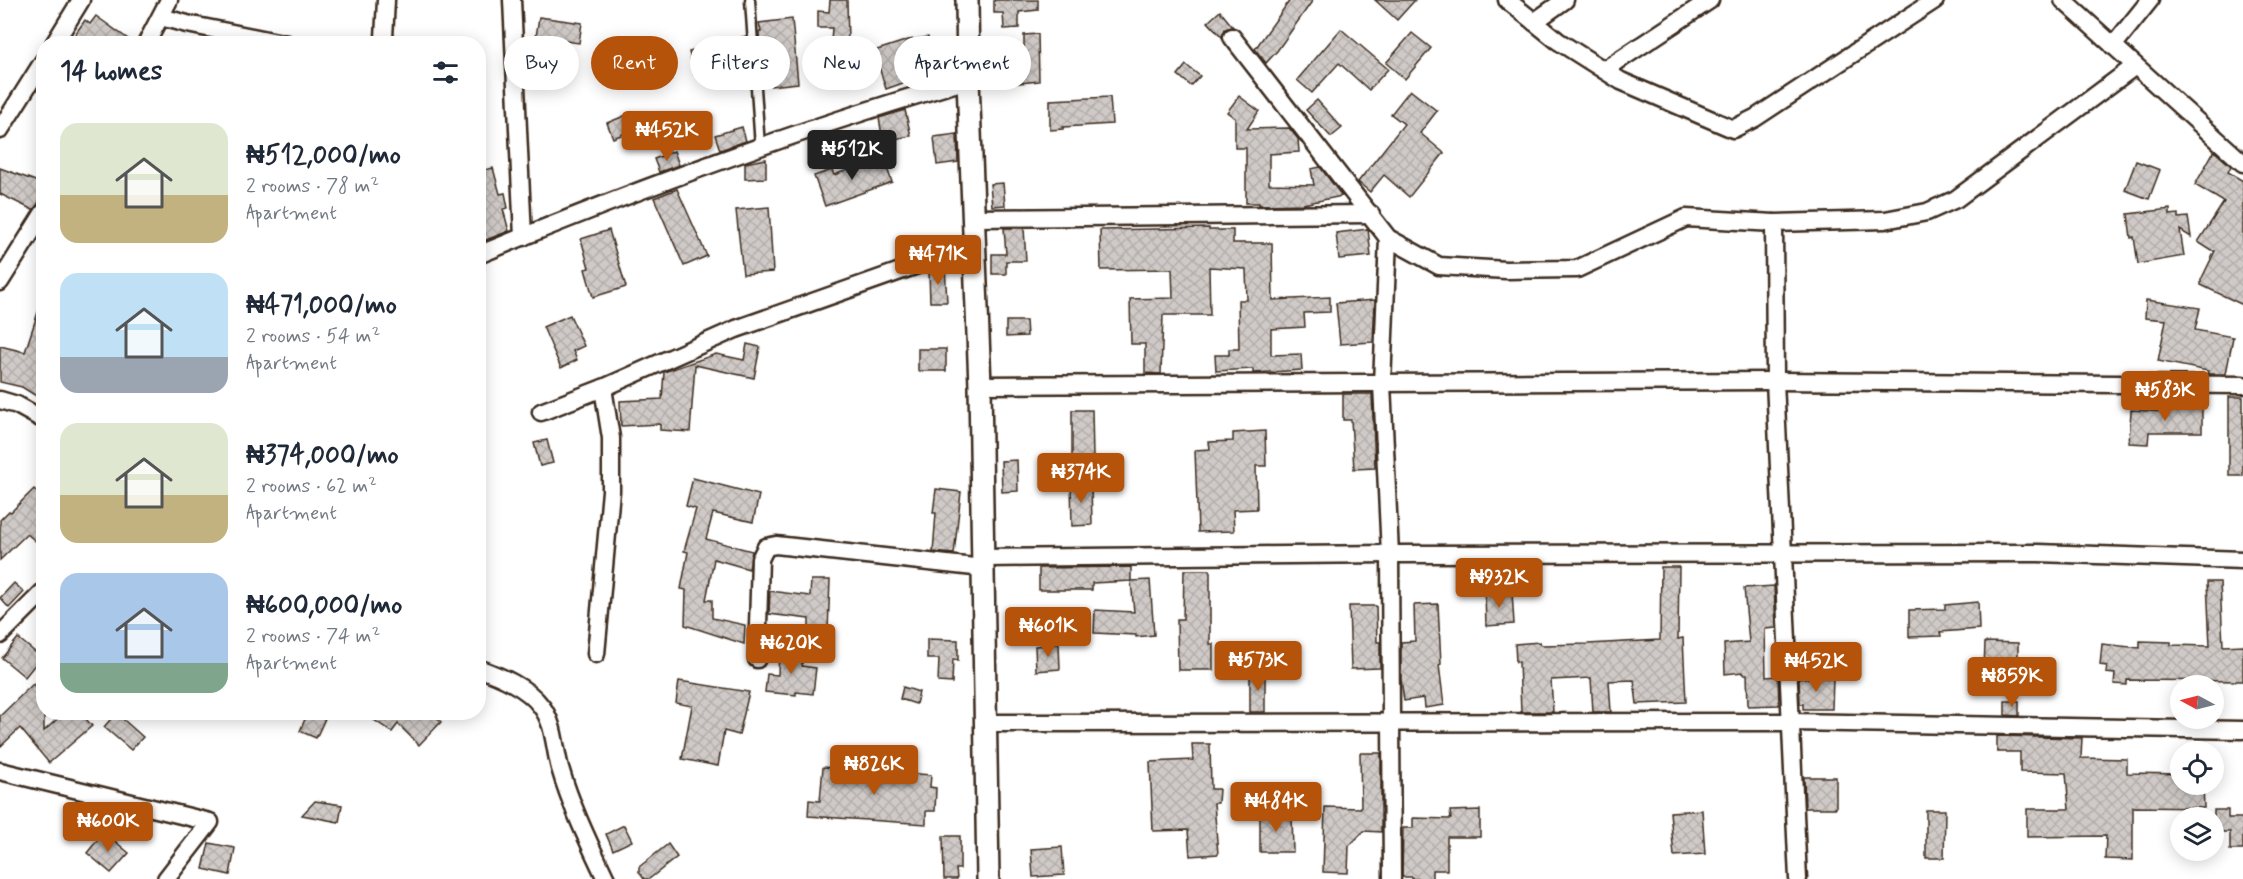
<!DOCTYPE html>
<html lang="en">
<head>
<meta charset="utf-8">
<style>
  :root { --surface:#fff; --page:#f6f6f7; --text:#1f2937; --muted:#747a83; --accent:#b45309 }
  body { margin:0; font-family:Mynerve,sans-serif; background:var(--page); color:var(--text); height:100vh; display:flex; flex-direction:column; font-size:22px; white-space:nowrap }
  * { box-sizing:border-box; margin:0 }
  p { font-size:20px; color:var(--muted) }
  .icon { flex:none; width:33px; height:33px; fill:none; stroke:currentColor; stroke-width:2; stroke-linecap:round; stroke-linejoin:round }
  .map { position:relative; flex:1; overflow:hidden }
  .drawer { position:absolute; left:36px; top:36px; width:450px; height:684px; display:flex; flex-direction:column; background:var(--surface); border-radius:24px; box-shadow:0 3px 15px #0003 }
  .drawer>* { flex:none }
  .banner { position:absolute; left:504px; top:36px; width:570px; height:54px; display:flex; gap:12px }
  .needle { width:39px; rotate:277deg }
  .controls { position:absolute; left:2170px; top:675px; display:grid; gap:12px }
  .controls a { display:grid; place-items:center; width:54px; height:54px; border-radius:50%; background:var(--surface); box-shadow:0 3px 15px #0003; font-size:30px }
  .price { position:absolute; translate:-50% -51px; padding:0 14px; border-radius:6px; background:var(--accent); color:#fff; font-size:20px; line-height:39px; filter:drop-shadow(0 2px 3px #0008) }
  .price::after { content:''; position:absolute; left:50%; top:36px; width:18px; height:14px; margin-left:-9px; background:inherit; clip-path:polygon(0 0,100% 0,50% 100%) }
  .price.current { background:#222; color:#fff }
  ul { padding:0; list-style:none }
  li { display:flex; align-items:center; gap:18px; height:150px; padding:0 24px }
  li span { display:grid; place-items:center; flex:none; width:168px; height:120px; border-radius:18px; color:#555 }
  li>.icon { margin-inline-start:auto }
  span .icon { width:72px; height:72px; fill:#fffc; stroke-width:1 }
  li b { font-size:26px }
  h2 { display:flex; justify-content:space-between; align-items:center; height:72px; padding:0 24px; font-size:26px }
  .pill { padding:0 21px; border-radius:27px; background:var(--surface); box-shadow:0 3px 15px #0003; font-size:21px; line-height:54px }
  .pill.current { background:var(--accent); color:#fff }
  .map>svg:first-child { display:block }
  .building { fill:url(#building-cross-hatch); stroke:#3b2a1e; stroke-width:1.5 }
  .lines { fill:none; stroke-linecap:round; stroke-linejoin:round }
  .service-casing { stroke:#3b2a1e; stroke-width:13 }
  .minor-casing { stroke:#3b2a1e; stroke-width:21 }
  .tertiary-casing { stroke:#3b2a1e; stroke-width:26 }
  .service { stroke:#fff; stroke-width:8 }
  .minor { stroke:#fff; stroke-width:16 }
  .tertiary { stroke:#fff; stroke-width:21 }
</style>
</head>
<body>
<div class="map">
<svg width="2243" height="879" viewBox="0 0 2243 879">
  <defs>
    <pattern id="building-cross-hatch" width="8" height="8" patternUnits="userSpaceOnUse" patternTransform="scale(1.5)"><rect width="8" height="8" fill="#cfcac7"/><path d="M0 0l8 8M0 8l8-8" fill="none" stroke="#b3aeaa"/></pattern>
  </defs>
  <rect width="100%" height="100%" fill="#fff"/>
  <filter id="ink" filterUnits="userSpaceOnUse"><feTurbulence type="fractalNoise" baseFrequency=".0167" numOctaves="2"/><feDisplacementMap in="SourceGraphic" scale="12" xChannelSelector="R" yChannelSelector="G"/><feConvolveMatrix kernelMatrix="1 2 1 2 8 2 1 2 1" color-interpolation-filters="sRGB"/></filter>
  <g filter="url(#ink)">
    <g class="building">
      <path d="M830 0H847L848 42H831L832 28H818V11L829 12Z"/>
      <path d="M994 0H1038V10L1019 12V28L1004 29 1003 13H994Z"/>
      <path d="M1290 0H1313L1277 51 1266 63 1255 49Z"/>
      <path d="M1375 0H1415L1397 20Z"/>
      <path d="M1220 11 1233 27 1225 29 1222 37 1208 22Z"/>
      <path d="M96 16 135 44H82L73 37 85 20 90 24Z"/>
      <path d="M539 17 582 23 579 43 536 37Z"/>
      <path d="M792 19 798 83 771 86 767 48 760 51 759 32H761L759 23Z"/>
      <path d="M1341 29 1388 69 1369 90 1339 63 1312 93 1297 80Z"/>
      <path d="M1412 33 1431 48 1405 79 1386 63Z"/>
      <path d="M1038 34 1039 81 999 85 997 64 1024 62V35Z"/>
      <path d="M746 36 747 55 736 58 737 63 694 74 689 52Z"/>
      <path d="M928 37 935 77 920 80V77L886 89 874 51 908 40Z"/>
      <path d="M1186 65 1200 76 1191 86 1178 75Z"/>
      <path d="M1410 90 1437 111 1420 133 1444 153 1409 197 1384 175 1370 192 1358 182 1404 124 1391 114Z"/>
      <path d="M1239 96 1259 111 1247 129 1289 128 1298 139 1299 152 1269 154V184L1314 185 1311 169 1320 167 1342 196 1303 204 1259 205V203H1246V148H1235V118L1227 112Z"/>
      <path d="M1110 97 1112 124 1063 127V129L1050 130V100Z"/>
      <path d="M1317 100 1342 128 1331 137 1306 110Z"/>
      <path d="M905 110 911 136 883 141 879 118Z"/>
      <path d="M634 112 640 128 613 138 607 123Z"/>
      <path d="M742 127 746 141 720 150 715 135Z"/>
      <path d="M957 134 958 162 937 165 934 137Z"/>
      <path d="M674 151 679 165 659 172 654 159Z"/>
      <path d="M2214 151 2231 166 2228 172 2243 181V305L2201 285V280L2215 251H2212L2198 242 2224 202 2195 185Z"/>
      <path d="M883 157 892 182 825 206 814 176 832 170 834 175Z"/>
      <path d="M766 159V178L745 179V163Z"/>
      <path d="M2136 161 2160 170 2149 199 2125 190Z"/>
      <path d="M0 168 44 184 38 204 33 210 0 194Z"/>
      <path d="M493 168 500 194 505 193 508 208 503 209 509 231 478 243V171Z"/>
      <path d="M1003 183 1005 205 992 206 990 184Z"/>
      <path d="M677 189 707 256 684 266 654 198Z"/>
      <path d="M769 207 773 272 743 274 736 210Z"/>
      <path d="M2170 209V215L2178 214V218L2188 217 2191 237 2180 230 2184 256 2138 264 2134 237 2131 238 2128 214Z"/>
      <path d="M1004 228H1024L1026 261H1006V274H992V254H1006Z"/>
      <path d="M1209 228V230H1233V243H1272L1273 300 1330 297V312L1304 313 1305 327 1271 329V355L1301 354 1302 370 1253 373V369L1216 371 1215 355H1229V349H1239L1238 300H1247L1246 269 1209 267 1210 315H1163L1161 374 1145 373V344H1131L1130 299 1173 298 1172 269 1101 270 1100 230Z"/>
      <path d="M1368 229 1371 256 1339 259 1336 233Z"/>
      <path d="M609 230 626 287 593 297 585 269 589 268 581 239Z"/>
      <path d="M945 266 947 302H930L929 272Z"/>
      <path d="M1375 300 1373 342 1340 344 1336 303Z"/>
      <path d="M2146 300 2200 308 2195 330 2233 337 2226 374H2207L2208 371 2158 361 2166 320 2145 318Z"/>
      <path d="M41 303 44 304V401L22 387 0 382V346L25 352Z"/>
      <path d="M570 315 584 346 573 351 577 360 561 368 543 327Z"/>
      <path d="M1006 321H1026L1027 336 1006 337Z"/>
      <path d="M747 344 760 347 754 378 695 365 690 432 660 430V424L621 426 620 401 662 399 664 372 716 354 744 360Z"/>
      <rect x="918" y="349" width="28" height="22"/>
      <path d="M1343 394H1372L1375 468 1354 469 1351 420H1343Z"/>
      <rect x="2229" y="397" width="14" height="79"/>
      <path d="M2167 406H2202V432H2149L2148 444 2129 443 2131 410 2167 412Z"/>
      <path d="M1072 410H1092L1093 458 1072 459Z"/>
      <path d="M1265 431 1266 466H1256L1257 509 1233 510 1234 531 1198 532 1195 450 1210 449 1209 442 1233 441V433Z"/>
      <path d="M547 440 553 463 540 466 534 443Z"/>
      <path d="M1017 460 1018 491 1002 492 1001 461Z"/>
      <path d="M693 478 759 495 753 522 713 513 706 539 752 551 749 569 714 559 706 600H712V618L745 625 744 644 685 625 686 590 681 589 688 552 684 551 696 509 686 506Z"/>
      <path d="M1071 483H1091L1092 525 1072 526Z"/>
      <path d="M34 489 44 498V548L27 534 0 560V520L9 511 11 512Z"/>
      <path d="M936 489 961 492 954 554 933 552 936 513H933Z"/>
      <path d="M1131 567V581L1092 583V590H1039V568Z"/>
      <path d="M1661 567H1679L1678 639 1683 638 1686 702 1637 704 1634 680 1609 681 1611 712H1593L1591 678 1551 680 1553 712H1521L1519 662H1516L1515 644 1540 642 1541 645 1588 644 1660 640Z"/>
      <path d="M1184 570H1210V644H1213V670H1178L1177 619H1183Z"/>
      <path d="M811 580H830L828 631 809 630V619L769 614 770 591 810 596Z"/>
      <path d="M1150 580 1154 635 1136 637V635L1094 633 1095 610 1134 612 1131 581Z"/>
      <path d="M2207 582H2220L2223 646 2243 645V681L2127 680V685L2114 684 2115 674 2106 673 2107 666 2100 665 2102 644 2140 648V641L2171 642V645L2210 646Z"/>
      <path d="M14 583 24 592 9 608 0 598Z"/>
      <path d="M1774 586 1776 628 1765 629 1766 677 1778 676 1779 705 1748 706 1747 674H1743V672L1725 674 1724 644 1749 642 1744 588Z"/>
      <path d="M1512 592 1514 624 1486 626 1485 593Z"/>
      <path d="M1978 602 1979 629 1940 632 1941 636 1909 637V610L1945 609V605Z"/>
      <path d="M1438 604 1441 664 1439 665 1444 705 1425 708 1424 698 1404 701 1401 679V642L1415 641 1414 605Z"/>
      <path d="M1349 606H1376L1377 642H1380V668L1351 669Z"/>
      <path d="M18 638 41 657 25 677 2 658Z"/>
      <path d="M927 639 958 640V660L953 659 952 683 938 682 939 659H927Z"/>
      <path d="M1985 642 2018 643V671L1984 670Z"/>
      <path d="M1059 644 1060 669 1036 671 1035 646Z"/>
      <path d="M779 649 803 650 802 666 816 668 813 694 796 692V695L765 692 767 674 778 675Z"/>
      <rect x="1250" y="672" width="15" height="40"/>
      <path d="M1799 678H1833L1832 709H1803V704H1800Z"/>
      <path d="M679 681 749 692 739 735 724 731 718 766 682 759 692 706 676 703Z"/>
      <path d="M33 684 44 695V731L65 712H80L92 726 49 763 20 728 0 747V716Z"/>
      <path d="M903 687 919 692 916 704 900 699Z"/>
      <path d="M2005 701H2019V716L2005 715Z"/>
      <path d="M308 712H328L316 738 300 731Z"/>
      <path d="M362 712H432L441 722 419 745 398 724 392 732Z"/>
      <path d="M116 713 143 737 131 750 104 727Z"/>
      <path d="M1997 736 2082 738 2081 758 2127 759V773L2181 774V784H2203L2204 808 2133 807V860L2105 859 2106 836 2027 837V809H2069L2066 773 2020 772V752H1997Z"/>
      <path d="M1192 744H1210L1211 789H1219L1218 803H1214L1218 854 1190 856 1188 830 1153 831 1150 762 1193 760Z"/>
      <path d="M1360 753H1381V832L1364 831 1349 846 1348 873 1323 872 1325 807 1361 808Z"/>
      <path d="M823 767 931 775 930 787 936 788 935 811H926V824L808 816 809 800 820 801Z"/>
      <path d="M1804 777H1836V808H1805Z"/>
      <path d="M315 801 342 805 339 822 302 815Z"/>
      <path d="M1480 810V837H1447V870H1432V879H1412V877H1402L1403 828H1413V818L1451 819 1450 811Z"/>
      <path d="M1702 810 1705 854 1674 856 1670 812Z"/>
      <path d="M1926 810H1945L1944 858H1926Z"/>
      <path d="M2214 810H2228V818H2243V850H2230V832H2214Z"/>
      <path d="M1260 814H1292L1293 852H1260Z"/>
      <path d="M624 825 632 841 613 850 606 834Z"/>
      <path d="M104 832 129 853 111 873 87 853Z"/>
      <path d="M943 836H960V869H956L957 879H944Z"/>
      <path d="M209 843 235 848 230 875 203 869Z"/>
      <path d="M668 844 677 857 649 879H644L639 872V867Z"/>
      <path d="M1062 847 1064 875 1033 877 1031 849Z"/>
    </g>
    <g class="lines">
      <defs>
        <path id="service" d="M750 0 760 147"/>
        <g id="minor">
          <path d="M512 0 523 237"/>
          <path d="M1507 0 1558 41 1621 81 1733 129 1755 118 1935 0"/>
          <path d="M2063 0 2243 163"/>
          <path d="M161 17 187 24 287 44"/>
          <path d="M1534 22 1565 0"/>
          <path d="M1232 37 1388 238 1439 266 1506 270 1577 269 1686 218 1774 223 1885 220 1927 212 1956 199 2135 66"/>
          <path d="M54 44 81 0"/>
          <path d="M146 44 169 0"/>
          <path d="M381 44 384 38 386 0"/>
          <path d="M2113 46 2150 0"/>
          <path d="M1604 70 1710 0"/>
          <path d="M0 130 44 60"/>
          <path d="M973 218 1371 214"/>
          <path d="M1774 223 1775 381 1798 879"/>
          <path d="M1388 238 1382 384 1390 554 1392 879"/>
          <path d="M478 255C638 189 801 128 968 80"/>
          <path d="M0 282 44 212"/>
          <path d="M980 385 1775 381 2243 385"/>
          <path d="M0 400 17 405 44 420"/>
          <path d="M541 412 603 388 736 329 974 245"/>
          <path d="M983 558 1390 554 2038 553 2243 560"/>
          <path d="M0 635 44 591"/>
          <path d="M596 654 611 491V438L603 388"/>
          <path d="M757 659 760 559 766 547 776 545 983 568"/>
          <path d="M478 668C500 676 527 687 541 706 555 724 554 747 560 768 571 806 589 843 606 879"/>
          <path d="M985 723 1791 722 2243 730"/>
          <path d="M0 771 210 822 166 879"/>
        </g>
        <path id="tertiary" d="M967 0 968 80 980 385 988 879"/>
      </defs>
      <use href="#service" class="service-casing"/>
      <use href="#minor" class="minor-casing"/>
      <use href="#tertiary" class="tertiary-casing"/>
      <use href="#service" class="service"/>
      <use href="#minor" class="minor"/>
      <use href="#tertiary" class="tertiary"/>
    </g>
  </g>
</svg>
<div class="controls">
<a><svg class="needle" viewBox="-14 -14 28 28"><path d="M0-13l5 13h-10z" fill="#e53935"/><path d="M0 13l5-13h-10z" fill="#747a83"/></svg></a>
<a><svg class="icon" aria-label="locate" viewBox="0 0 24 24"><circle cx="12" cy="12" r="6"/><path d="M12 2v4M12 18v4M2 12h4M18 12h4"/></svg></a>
<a><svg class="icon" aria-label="layers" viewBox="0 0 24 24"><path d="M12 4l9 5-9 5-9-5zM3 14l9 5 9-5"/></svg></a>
</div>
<b class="price" style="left:667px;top:162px">₦452K</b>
<b class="price current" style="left:852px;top:181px">₦512K</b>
<b class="price" style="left:938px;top:286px">₦471K</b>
<b class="price" style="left:2165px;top:422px">₦583K</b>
<b class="price" style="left:1081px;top:504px">₦374K</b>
<b class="price" style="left:1499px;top:609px">₦932K</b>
<b class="price" style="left:1048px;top:658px">₦601K</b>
<b class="price" style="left:791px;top:675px">₦620K</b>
<b class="price" style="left:1258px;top:692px">₦573K</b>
<b class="price" style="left:1816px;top:693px">₦452K</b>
<b class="price" style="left:2012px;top:708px">₦859K</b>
<b class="price" style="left:874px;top:796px">₦826K</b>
<b class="price" style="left:1276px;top:833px">₦484K</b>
<b class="price" style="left:108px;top:853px">₦600K</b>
<div class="banner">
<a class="pill">Buy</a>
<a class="pill current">Rent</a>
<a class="pill">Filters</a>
<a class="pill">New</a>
<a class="pill">Apartment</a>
</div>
<section class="drawer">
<h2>14 homes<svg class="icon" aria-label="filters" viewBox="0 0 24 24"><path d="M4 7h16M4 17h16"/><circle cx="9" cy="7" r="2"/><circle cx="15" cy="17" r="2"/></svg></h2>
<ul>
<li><span style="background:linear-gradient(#dfe7d0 60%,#c2b280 0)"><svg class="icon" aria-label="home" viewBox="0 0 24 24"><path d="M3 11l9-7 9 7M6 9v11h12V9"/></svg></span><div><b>₦512,000/mo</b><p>2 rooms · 78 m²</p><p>Apartment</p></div></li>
<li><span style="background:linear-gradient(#bfe0f5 70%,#9aa5b1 0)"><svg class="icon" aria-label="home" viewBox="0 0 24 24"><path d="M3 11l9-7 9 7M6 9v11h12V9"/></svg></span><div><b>₦471,000/mo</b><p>2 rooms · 54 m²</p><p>Apartment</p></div></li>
<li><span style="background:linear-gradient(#dfe7d0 60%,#c2b280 0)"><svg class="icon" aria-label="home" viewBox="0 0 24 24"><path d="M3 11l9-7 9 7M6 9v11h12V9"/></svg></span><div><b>₦374,000/mo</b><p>2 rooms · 62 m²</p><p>Apartment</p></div></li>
<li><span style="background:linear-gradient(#a9c7e8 75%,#7fa58c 0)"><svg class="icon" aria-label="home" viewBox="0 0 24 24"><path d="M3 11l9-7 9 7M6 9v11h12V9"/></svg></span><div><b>₦600,000/mo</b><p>2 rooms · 74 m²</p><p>Apartment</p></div></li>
</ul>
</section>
</div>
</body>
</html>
